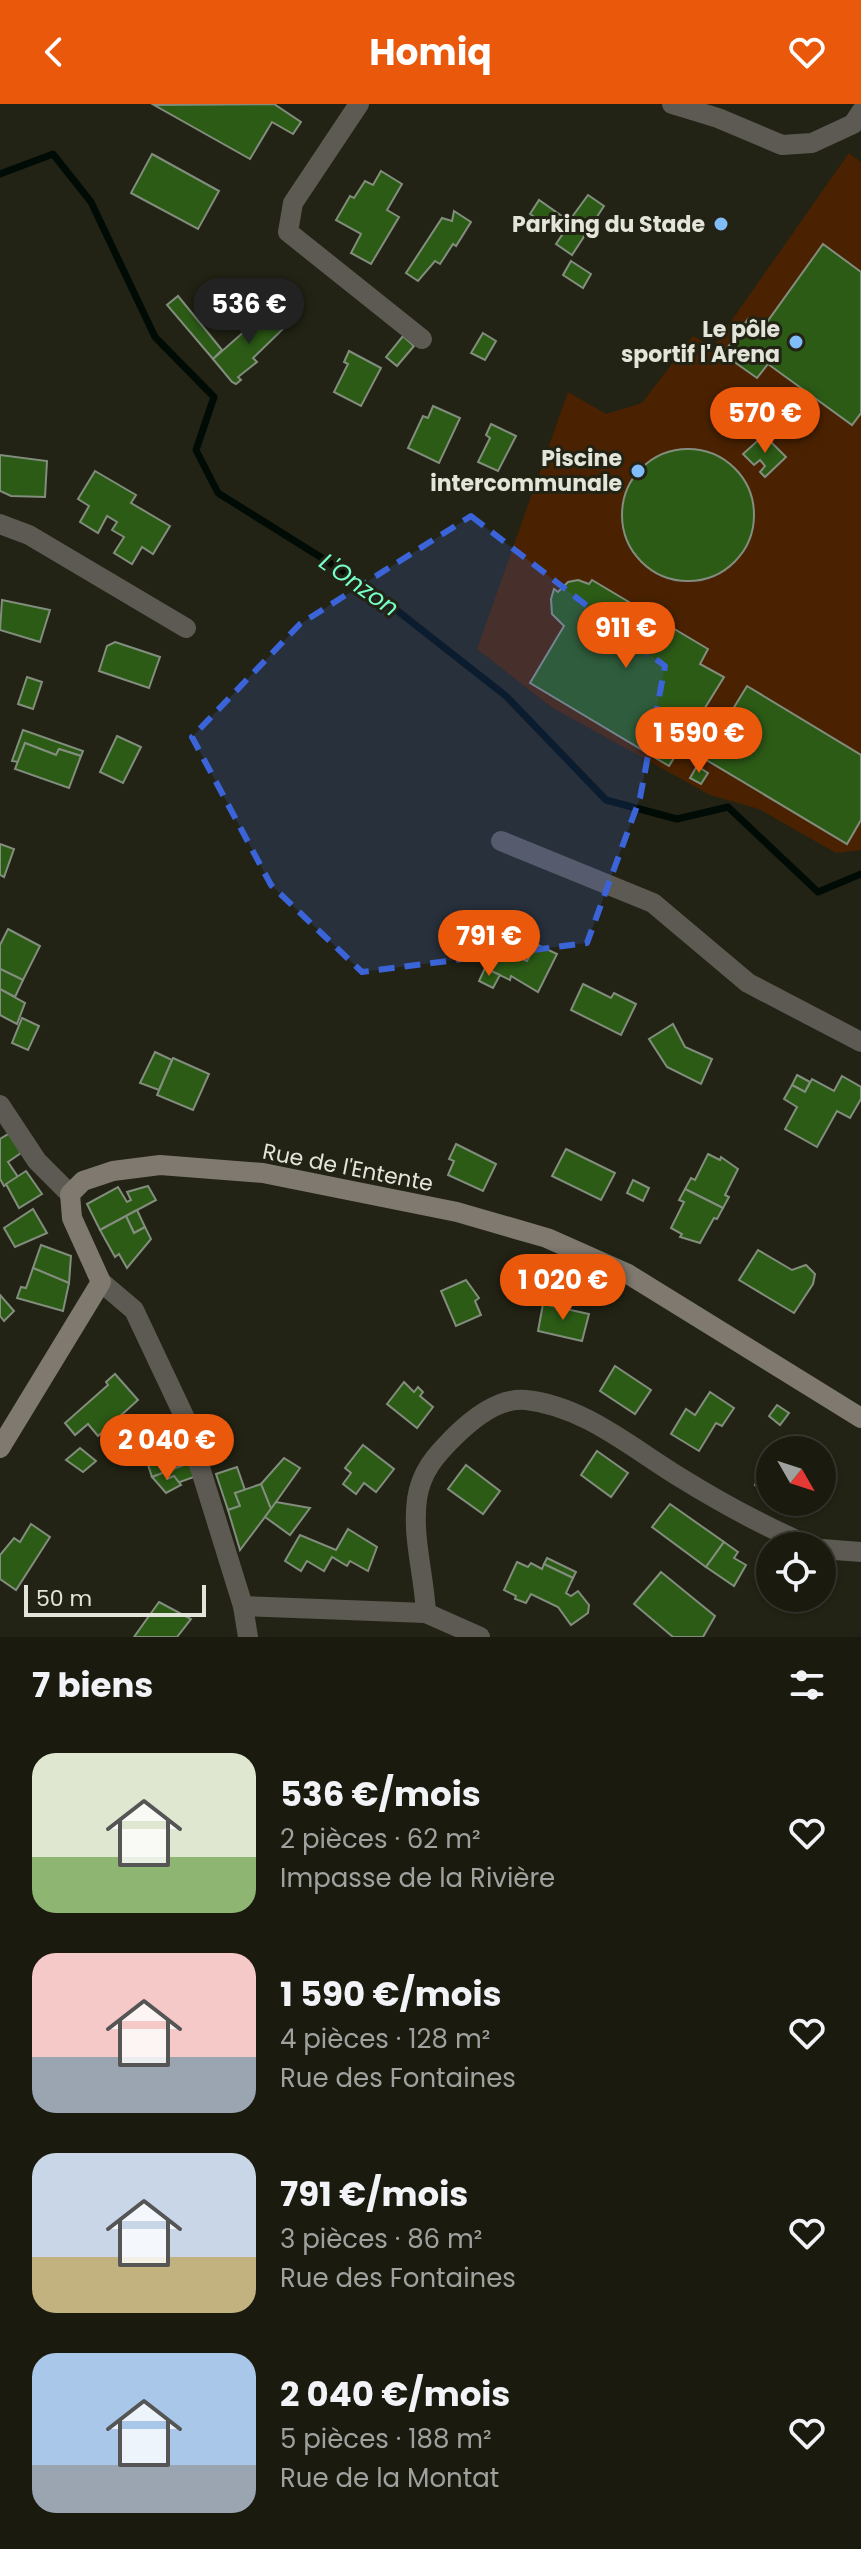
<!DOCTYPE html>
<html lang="fr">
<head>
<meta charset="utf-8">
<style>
  :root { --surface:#1a1a0f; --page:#232318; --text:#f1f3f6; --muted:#9fa19e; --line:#38382f; --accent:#ea580c }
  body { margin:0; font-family:Poppins,sans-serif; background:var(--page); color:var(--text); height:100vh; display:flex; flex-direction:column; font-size:30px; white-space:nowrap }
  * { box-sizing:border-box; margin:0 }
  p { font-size:26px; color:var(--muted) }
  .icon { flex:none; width:44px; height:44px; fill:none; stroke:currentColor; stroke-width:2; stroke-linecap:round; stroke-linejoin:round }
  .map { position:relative; height:1533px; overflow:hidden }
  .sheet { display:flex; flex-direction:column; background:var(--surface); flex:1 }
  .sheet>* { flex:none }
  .needle { width:52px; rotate:129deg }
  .tools { position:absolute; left:756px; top:1332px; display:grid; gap:16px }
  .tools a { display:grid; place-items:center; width:80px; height:80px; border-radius:50%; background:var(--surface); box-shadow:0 2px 6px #0004,0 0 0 2px var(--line); font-size:40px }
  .scale { position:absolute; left:24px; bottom:20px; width:182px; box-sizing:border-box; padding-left:8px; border:4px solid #e3e4da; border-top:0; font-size:22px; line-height:28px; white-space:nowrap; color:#e3e4da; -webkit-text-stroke:6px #222314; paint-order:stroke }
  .price { position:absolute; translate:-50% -68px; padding:0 18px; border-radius:28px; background:var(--accent); color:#fff; font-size:26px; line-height:52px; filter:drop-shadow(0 2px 4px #0008) }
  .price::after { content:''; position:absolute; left:50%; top:48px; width:24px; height:18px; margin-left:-12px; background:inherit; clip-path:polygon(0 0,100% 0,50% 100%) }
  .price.on { background:#222; color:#fff }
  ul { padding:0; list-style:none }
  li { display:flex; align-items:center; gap:24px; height:200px; padding:0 32px }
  li span { display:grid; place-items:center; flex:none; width:224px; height:160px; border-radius:24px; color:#555 }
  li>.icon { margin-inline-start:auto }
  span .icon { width:96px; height:96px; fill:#fffc; stroke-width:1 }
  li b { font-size:34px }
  h2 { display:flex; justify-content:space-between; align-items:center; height:96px; padding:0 32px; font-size:34px }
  header { display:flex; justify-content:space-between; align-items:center; height:104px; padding:0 32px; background:var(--accent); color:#fff; font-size:36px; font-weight:700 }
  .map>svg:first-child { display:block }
  .green { fill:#4a2201 }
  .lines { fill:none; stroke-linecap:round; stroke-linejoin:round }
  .stream { stroke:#010b06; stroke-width:7 }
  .building { fill:#2c5b16; stroke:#828d7e; stroke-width:2 }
  .street { stroke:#5d5a53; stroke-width:20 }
  .secondary { stroke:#7f796f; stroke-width:20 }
  .marked { fill:#3b64d8; fill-opacity:0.2; stroke:#3b64d8; stroke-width:6; stroke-dasharray:16 10; stroke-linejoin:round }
  .poi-dot { fill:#80bdfa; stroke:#222314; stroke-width:3 }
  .labels { text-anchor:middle; stroke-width:6; stroke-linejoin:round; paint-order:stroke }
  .poi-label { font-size:22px; font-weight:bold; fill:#e3e4da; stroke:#222314; text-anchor:end }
  .street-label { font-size:22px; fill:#e3e4da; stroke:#222314 }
  .water-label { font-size:24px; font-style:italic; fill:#75ffca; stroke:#222314 }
</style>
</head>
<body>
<header><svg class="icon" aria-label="back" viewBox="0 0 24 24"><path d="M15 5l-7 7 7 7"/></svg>Homiq<svg class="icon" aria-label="heart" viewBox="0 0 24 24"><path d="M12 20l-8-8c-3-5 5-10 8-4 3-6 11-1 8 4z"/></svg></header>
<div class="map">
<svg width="861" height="1533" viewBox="0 0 861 1533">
  <rect width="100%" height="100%" fill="#222314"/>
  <path class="green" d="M849 49 861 58V746L836 749 759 705 710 691 551 603 477 545 568 288 606 310 642 299 693 232 713 243Z"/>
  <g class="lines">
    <path class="stream" d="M0 70 53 50 91 98 155 233 214 293 196 346 218 389 362 479 506 592 606 696 677 715 728 703 818 788 861 770"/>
  </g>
  <g class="building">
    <path d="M274 0 301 18 293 30 272 18 250 55 154 1Z"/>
    <path d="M152 50 219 87 198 125 131 89Z"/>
    <path d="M381 67 402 80 387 106 399 113 371 160 351 149 361 130 336 116 350 92 354 94 365 77 373 81Z"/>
    <path d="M588 91 604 102 572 151 556 140 562 131 530 110 539 96 569 117Z"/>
    <path d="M454 107 471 118 456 142 453 140 440 160 435 157 418 177 406 169 442 114 452 117Z"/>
    <path d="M823 140 861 168V309L852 321 768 260 757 274 723 250 748 215 762 225Z"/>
    <path d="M571 157 591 170 583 184 563 171Z"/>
    <path d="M178 192 222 246 213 255 167 201Z"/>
    <path d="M271 204 287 221 253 254 257 258 238 273 241 276 236 280 232 278 213 255Z"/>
    <path d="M483 229 496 237 485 256 471 249Z"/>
    <path d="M403 232 414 242 397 262 386 253Z"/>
    <path d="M349 247 381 264 361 302 334 288 348 260 344 258Z"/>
    <path d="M433 302 460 314 439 359 408 344 423 312 428 314Z"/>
    <path d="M491 320 516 332 498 367 478 358 490 334 486 331Z"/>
    <path d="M764 331 786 353 765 373 760 368 765 362 760 356 754 361 743 350Z"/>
    <circle cx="688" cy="411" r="66"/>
    <path d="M0 351 47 357 45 393 11 392 0 387Z"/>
    <path d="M95 367 136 391 131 399 170 422 153 450 142 443 132 460 114 449 124 433 112 426 117 418 107 412 98 429 80 418 89 402 78 395Z"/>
    <path d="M578 476 589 480 592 476 708 545 700 560 724 573 669 662 530 579 564 522 552 510 551 495 554 485 558 488 568 478Z"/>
    <path d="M2 496 50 506 40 538 0 526Z"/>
    <path d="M115 538 160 553 149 584 99 567 107 542Z"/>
    <path d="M27 573 42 578 33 605 18 600Z"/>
    <path d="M747 582 861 651V716L847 740 703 654Z"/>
    <path d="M23 626 83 647 81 652 59 645 56 651 25 639 18 658 12 657Z"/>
    <path d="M117 632 141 643 123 679 100 668Z"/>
    <path d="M25 639 56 651 59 645 81 652 69 684 15 665Z"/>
    <path d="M697 662 708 669 701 680 690 674Z"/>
    <path d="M0 740 14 745 4 773 0 771Z"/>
    <path d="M8 825 40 842 23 876 0 865V841Z"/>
    <path d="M499 835 524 847 520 854 527 857 536 840 557 850 538 888 511 872 510 876 485 864Z"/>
    <path d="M485 864 500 871 493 884 479 877Z"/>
    <path d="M0 865 23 876 15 893 0 885Z"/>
    <path d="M583 880 611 894 614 889 636 900 621 931 571 906Z"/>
    <path d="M0 885 25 899 17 920 0 911Z"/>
    <path d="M22 914 39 922 28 946 12 939Z"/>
    <path d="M673 920 685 943 712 955 701 980 667 963 649 935Z"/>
    <path d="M155 948 172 956 159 986 140 979Z"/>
    <path d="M173 954 209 970 193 1006 157 991Z"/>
    <path d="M797 971 810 978 805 988 792 981Z"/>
    <path d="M842 972 861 983V995L850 1014 837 1007 817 1043 785 1025 797 1003 784 995 792 981 805 988 812 975 834 987Z"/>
    <path d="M10 1029 21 1049 8 1058 18 1073 4 1082 0 1075V1035Z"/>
    <path d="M456 1040 496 1060 483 1087 448 1071 454 1057 449 1055Z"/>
    <path d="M566 1045 615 1069 601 1096 552 1072Z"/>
    <path d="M708 1050 720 1056 721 1053 738 1065 725 1091 729 1093 723 1104 685 1085 691 1074 695 1076Z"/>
    <path d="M26 1067 42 1090 19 1104 6 1080Z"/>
    <path d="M633 1076 649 1084 643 1097 627 1089Z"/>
    <path d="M148 1082 156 1096 100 1126 87 1100 118 1083 127 1098 131 1096 127 1088Z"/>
    <path d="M685 1085 723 1104 717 1115 714 1114 700 1139 680 1133 682 1130 671 1124 684 1098 679 1096Z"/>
    <path d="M33 1105 47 1129 15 1143 4 1124Z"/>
    <path d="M137 1106 145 1123 134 1129 126 1112Z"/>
    <path d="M126 1112 134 1129 145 1123 151 1135 127 1164 119 1150 115 1153 100 1126Z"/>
    <path d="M41 1141 71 1152 69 1179 33 1164Z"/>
    <path d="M758 1146 792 1166 806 1161 815 1170 813 1180 794 1209 739 1176Z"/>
    <path d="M33 1164 69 1179 63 1207 17 1194 21 1183 26 1184Z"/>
    <path d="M466 1176 479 1194 475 1197 481 1211 456 1222 441 1187Z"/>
    <path d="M0 1191 14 1207 4 1217 0 1212Z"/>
    <path d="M543 1200 589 1210 582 1237 538 1227Z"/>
    <path d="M615 1262 651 1286 635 1310 600 1287Z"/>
    <path d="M115 1270 138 1296 98 1332 88 1320 75 1331 65 1319 108 1281 106 1278Z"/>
    <path d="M404 1278 414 1288 418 1283 423 1288 420 1292 433 1303 417 1324 387 1300Z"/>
    <path d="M710 1288 734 1304 722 1322 716 1319 699 1347 671 1330 686 1305 695 1311Z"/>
    <path d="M777 1301 789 1309 780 1321 769 1312Z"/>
    <path d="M178 1331 189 1359 152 1373 146 1355 167 1348Z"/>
    <path d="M363 1341 394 1365 376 1388 364 1379 356 1390 343 1380 351 1369 345 1364Z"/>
    <path d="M80 1344 96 1357 83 1368 66 1356Z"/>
    <path d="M597 1347 628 1369 611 1393 581 1371Z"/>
    <path d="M284 1354 300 1364 271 1405 261 1380Z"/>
    <path d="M766 1356 770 1358V1388L755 1381Z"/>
    <path d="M189 1359 194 1373 177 1379 174 1372 167 1375 165 1368Z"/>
    <path d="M466 1361 500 1387 483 1410 448 1385Z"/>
    <path d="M237 1363 245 1386 235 1389 240 1402 228 1406 216 1370Z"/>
    <path d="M165 1368 167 1375 174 1372 181 1381 166 1389 152 1373Z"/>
    <path d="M261 1380 271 1405 240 1446 228 1406 240 1402 235 1389Z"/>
    <path d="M276 1398 310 1404 290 1431 265 1413Z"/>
    <path d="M670 1400 724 1438 706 1463 652 1423Z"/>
    <path d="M31 1420 50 1433 16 1486 0 1475V1451L14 1434 20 1438Z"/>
    <path d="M348 1425 377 1443 368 1467 350 1457 347 1462 332 1453 324 1467 307 1457 301 1467 285 1457 300 1431 336 1446Z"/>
    <path d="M724 1438 738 1448 734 1454 746 1461 734 1482 706 1463Z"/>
    <path d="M547 1454 576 1468 573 1474 544 1460Z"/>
    <path d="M517 1458 528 1463 531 1459 542 1465 544 1460 573 1474 566 1489 571 1492 578 1487 589 1501 588 1509 571 1521 558 1503 531 1490 526 1499 515 1495 516 1492 504 1486Z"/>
    <path d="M661 1468 715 1512 703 1533H673L634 1500Z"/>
    <path d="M159 1498 191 1515 177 1533H134Z"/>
  </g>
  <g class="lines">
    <g class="street">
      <path d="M359 0 293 99 288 128 422 235"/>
      <path d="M672 0 718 14 782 41 812 39 853 20 861 8"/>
      <path d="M0 420 29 431 186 524"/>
      <path d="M501 737 653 799 748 879 861 938"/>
      <path d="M0 1001 37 1057 70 1090"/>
      <path d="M101 1178 134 1206 184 1312 243 1502 248 1533"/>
      <path d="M822 1445 861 1448"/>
      <path d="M243 1502 426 1509 480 1533"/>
      <path d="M426 1509C424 1470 412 1434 417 1395 421 1368 435 1352 453 1334 471 1316 498 1293 526 1296 584 1302 633 1345 681 1374 723 1400 766 1423 810 1442"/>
    </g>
    <path class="secondary" d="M0 1344 101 1178 72 1114 70 1090 83 1077 113 1067 160 1061 263 1069 457 1108 547 1134 628 1170 861 1314"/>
  </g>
  <path class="marked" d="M471 412 665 562 640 694 587 839 362 868 271 781 192 633 300 520Z"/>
  <g class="poi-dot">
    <circle cx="721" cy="120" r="8"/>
    <circle cx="796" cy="238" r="8"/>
    <circle cx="638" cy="367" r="8"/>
  </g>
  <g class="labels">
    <g class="poi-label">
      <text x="705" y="128">Parking du Stade</text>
      <text x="780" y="233">Le pôle<tspan x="780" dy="25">sportif l'Arena</tspan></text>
      <text x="622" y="362">Piscine<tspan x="622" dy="25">intercommunale</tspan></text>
    </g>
    <g class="street-label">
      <text transform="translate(348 1063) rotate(11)" y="8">Rue de l'Entente</text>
    </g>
    <g class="water-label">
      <text transform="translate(359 481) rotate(35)" y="8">L'Onzon</text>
    </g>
  </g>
</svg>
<div class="tools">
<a><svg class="needle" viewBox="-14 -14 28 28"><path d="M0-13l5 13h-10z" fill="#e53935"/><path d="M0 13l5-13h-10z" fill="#9fa19e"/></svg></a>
<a><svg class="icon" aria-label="locate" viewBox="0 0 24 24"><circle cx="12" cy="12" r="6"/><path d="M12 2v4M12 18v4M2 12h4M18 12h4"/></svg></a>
</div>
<div class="scale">50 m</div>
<b class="price on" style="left:249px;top:242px">536 €</b>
<b class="price" style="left:765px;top:351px">570 €</b>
<b class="price" style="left:626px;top:566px">911 €</b>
<b class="price" style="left:699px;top:671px">1 590 €</b>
<b class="price" style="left:489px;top:874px">791 €</b>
<b class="price" style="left:563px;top:1218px">1 020 €</b>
<b class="price" style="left:167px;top:1378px">2 040 €</b>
</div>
<section class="sheet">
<h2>7 biens<svg class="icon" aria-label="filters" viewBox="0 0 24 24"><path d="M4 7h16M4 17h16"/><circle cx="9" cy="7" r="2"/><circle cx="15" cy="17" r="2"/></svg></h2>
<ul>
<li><span style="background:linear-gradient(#dfe7d0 65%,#8fb573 0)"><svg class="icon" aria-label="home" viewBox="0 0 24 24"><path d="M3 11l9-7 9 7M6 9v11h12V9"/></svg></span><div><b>536 €/mois</b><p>2 pièces · 62 m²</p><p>Impasse de la Rivière</p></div><svg class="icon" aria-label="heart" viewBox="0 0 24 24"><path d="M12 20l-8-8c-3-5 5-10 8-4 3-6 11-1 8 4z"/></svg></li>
<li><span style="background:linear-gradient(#f6c9c9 65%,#9aa5b1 0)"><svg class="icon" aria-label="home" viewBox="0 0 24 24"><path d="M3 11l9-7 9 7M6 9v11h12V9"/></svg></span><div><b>1 590 €/mois</b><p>4 pièces · 128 m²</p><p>Rue des Fontaines</p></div><svg class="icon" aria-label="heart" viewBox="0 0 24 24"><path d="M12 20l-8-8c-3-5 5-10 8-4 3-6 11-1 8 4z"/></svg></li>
<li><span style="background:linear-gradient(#c9d6e8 65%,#c2b280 0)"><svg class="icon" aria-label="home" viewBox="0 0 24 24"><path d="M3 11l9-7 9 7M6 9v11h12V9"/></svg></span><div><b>791 €/mois</b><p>3 pièces · 86 m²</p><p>Rue des Fontaines</p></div><svg class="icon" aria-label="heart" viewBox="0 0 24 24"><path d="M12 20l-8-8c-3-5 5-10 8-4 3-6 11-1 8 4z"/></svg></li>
<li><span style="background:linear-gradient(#a9c7e8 70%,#9aa5b1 0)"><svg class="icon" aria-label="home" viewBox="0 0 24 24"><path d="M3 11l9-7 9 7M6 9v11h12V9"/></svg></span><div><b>2 040 €/mois</b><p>5 pièces · 188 m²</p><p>Rue de la Montat</p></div><svg class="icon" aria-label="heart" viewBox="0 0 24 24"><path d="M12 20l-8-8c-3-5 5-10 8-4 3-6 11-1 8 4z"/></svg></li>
</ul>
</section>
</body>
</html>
